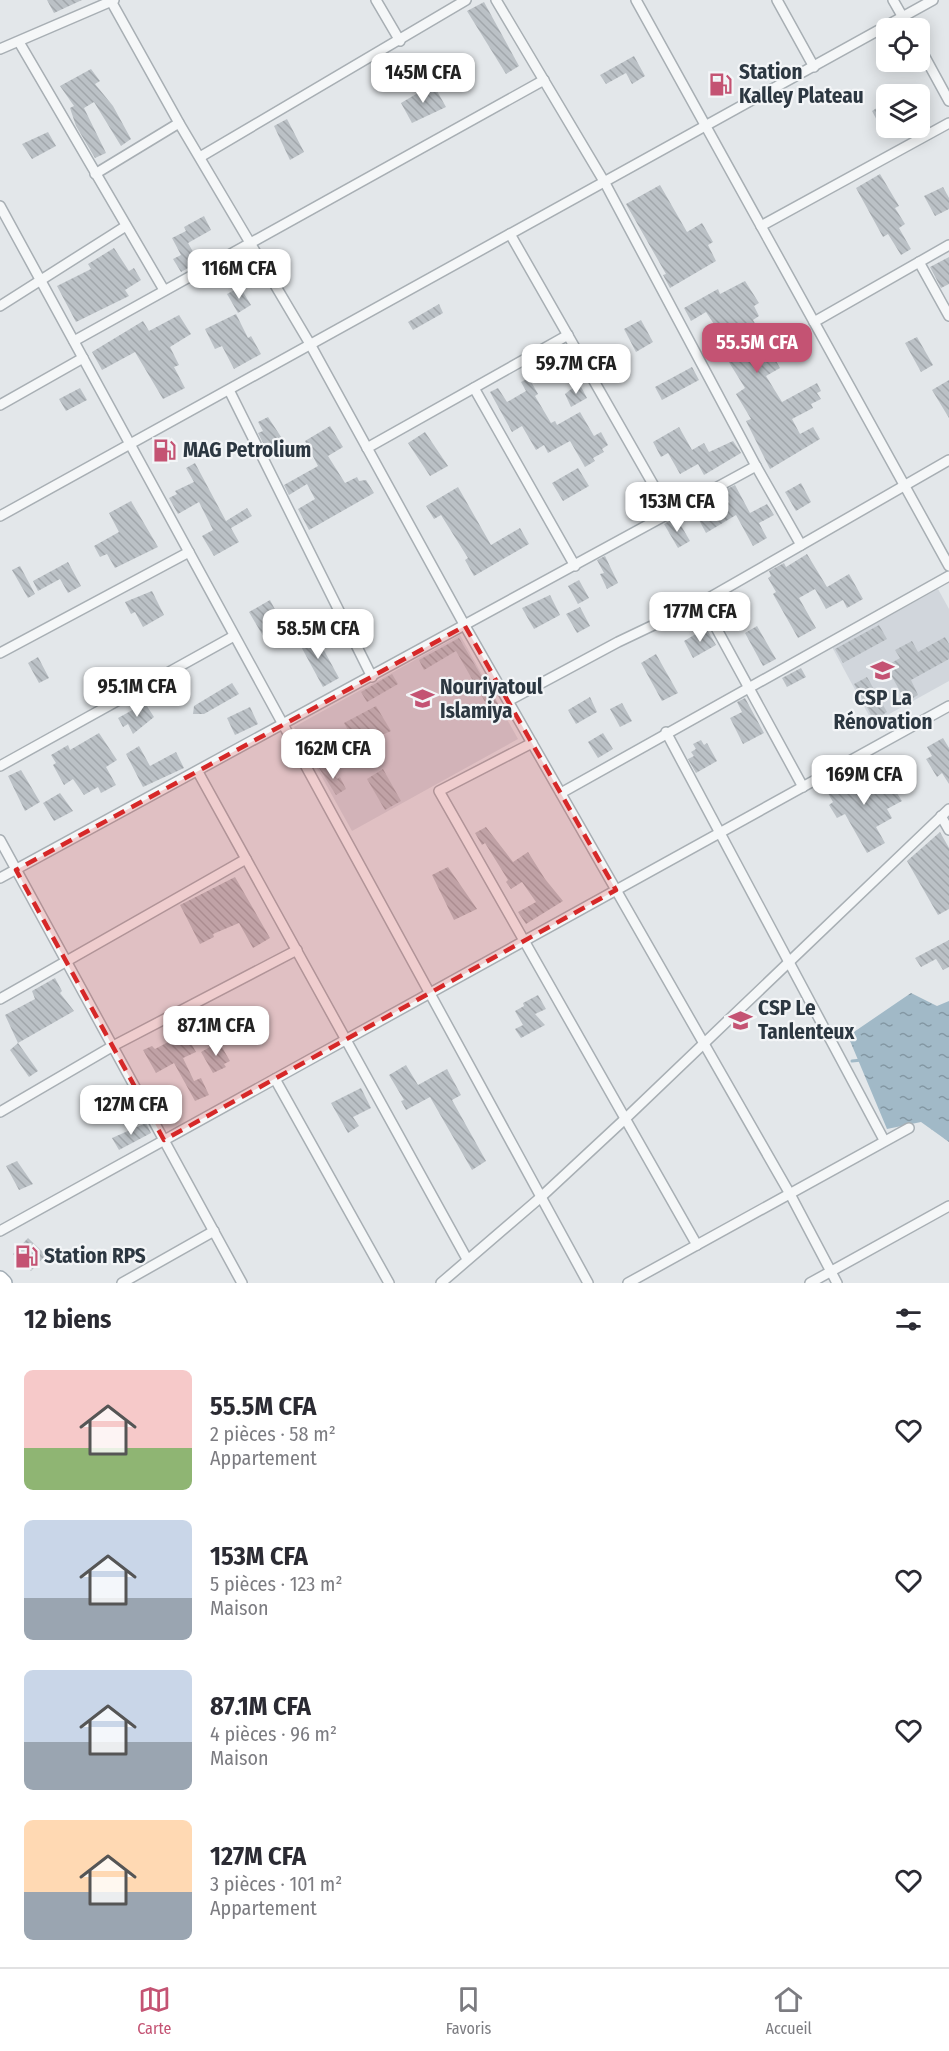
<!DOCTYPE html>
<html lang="fr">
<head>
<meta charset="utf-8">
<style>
  :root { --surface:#fff; --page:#f7f7f7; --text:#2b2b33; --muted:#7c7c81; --line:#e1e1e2; --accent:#c45373 }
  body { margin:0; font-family:"Fira Sans Condensed",sans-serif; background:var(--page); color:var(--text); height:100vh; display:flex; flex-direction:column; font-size:22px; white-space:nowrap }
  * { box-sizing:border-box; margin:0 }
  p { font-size:20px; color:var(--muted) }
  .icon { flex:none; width:33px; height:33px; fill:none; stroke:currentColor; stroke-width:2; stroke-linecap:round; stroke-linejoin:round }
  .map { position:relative; height:1283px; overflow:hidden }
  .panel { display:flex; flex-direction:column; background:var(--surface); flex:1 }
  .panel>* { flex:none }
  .fabs { position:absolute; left:876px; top:18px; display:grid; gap:12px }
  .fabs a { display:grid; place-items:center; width:54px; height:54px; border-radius:9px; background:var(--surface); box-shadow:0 3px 15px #0003; font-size:30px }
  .price { position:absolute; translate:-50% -51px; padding:0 14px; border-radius:12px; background:#fff; color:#222; font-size:20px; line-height:39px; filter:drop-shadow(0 2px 3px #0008) }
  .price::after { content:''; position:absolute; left:50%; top:36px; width:18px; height:14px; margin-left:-9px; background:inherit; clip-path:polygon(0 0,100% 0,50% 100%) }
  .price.selected { background:var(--accent); color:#fff }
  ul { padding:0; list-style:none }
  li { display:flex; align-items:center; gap:18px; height:150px; padding:0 24px }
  li span { display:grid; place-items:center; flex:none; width:168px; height:120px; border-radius:9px; color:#555 }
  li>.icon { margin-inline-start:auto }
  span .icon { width:72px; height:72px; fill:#fffc; stroke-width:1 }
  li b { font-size:26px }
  h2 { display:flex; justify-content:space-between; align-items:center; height:72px; padding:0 24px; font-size:26px }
  .menu { display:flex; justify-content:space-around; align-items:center; height:84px; border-top:2px solid var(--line); background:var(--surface); font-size:16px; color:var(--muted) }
  .menu a { display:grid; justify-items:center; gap:3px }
  .menu .selected { color:var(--accent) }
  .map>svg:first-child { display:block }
  .built { fill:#d1d6dc }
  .water { fill:url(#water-ripples) }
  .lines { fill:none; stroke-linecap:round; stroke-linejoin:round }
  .stream { stroke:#a1b9c7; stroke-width:3 }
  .building { fill:url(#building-back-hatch) }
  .minor-casing { stroke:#a8afb4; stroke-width:12 }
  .primary-casing { stroke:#a3adb5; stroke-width:18 }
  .minor { stroke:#f5f7f8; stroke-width:9 }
  .primary { stroke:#fff; stroke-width:15 }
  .marked { fill:#d62828; fill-opacity:0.2; stroke:#d62828; stroke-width:4.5; stroke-dasharray:12 8; stroke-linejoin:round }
  .labels { text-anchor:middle; stroke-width:4.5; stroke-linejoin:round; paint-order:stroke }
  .poi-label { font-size:21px; font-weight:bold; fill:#2c3741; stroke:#f3f5f7; text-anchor:start }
</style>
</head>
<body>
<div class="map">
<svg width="949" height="1283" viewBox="0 0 949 1283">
  <defs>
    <pattern id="water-ripples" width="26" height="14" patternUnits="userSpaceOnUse" patternTransform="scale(1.5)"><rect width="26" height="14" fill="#a1b9c7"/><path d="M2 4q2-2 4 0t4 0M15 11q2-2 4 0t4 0" fill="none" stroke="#8397a3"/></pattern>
    <pattern id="building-back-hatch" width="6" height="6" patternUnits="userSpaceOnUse" patternTransform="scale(1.5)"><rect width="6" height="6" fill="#bbc1c6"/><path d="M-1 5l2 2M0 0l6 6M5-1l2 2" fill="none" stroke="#a1a6ab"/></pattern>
  </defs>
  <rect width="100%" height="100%" fill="#e3e7ea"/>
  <g class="built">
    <path d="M938 589 949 609V681L873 723 832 647Z"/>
    <path d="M460 635 518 739 352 831 294 727Z"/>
  </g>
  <path class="water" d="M911 993 937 1006 949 1001V1142L921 1122 887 1129 848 1036Z"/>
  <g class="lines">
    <path class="stream" d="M852 1061 862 1060"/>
  </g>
  <g class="building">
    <path d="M47 0H82L54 13Z"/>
    <path d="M484 2 519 66 506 74 467 11Z"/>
    <path d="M634 56 645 76 632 84 626 73 606 84 600 75Z"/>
    <path d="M91 69 100 81 95 84 113 106 131 139 121 146 94 102 84 108 106 153 95 158 76 126 70 108 74 106 60 86Z"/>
    <path d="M433 84 446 107 412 123 401 103Z"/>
    <path d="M886 102V137L872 111Z"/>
    <path d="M287 119 304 152 290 160 274 126Z"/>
    <path d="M48 132 56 146 32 159 22 144Z"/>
    <path d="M880 174 899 206 895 208 905 224 899 228 911 249 901 255 888 234 883 237 856 188Z"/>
    <path d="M660 185 687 232 702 223 713 242 708 245 716 261 670 288 663 275 666 274 626 204Z"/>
    <path d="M943 187 949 198V209L935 216 924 196Z"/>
    <path d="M204 216 211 230 188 243 199 262 181 272 173 259 181 255 172 238 186 231 184 227Z"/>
    <path d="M114 248 129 271 134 268 141 280 125 290 129 296 76 322 57 286 91 269 88 264Z"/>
    <path d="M949 257V284L941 288 930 267Z"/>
    <path d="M745 281 759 303 754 306 759 316 753 320 780 368 766 376 782 402 817 383 821 391 817 393 821 399 811 404 813 408 792 419 800 434 813 427 820 439 770 469 746 421 751 419 736 394 745 388 722 351 729 347 706 312 691 321 684 308 718 289 720 294Z"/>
    <path d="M240 287 251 305 238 313 227 294Z"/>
    <path d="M439 304 443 313 413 330 408 322Z"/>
    <path d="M236 314 248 338 251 336 261 354 234 369 222 346 215 349 205 329Z"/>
    <path d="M179 315 191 334 170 347 179 365 174 367 185 388 163 399 135 352 102 370 92 352 143 321 149 331Z"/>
    <path d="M641 320 653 342 636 352 624 329Z"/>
    <path d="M917 337 933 365 921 372 905 343Z"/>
    <path d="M692 367 699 380 662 400 655 387Z"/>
    <path d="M529 378 538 394 535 396 551 423 555 421 557 425 580 412 594 436 601 432 608 445 602 449 604 452 593 458 595 461 585 467 570 441 548 453 544 445 536 450 522 426 512 432 490 392 498 388 507 402 526 391 521 382Z"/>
    <path d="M949 380V418L932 390Z"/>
    <path d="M579 383 587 398 571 407 565 394Z"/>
    <path d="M80 388 87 400 66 411 59 399Z"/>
    <path d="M268 417 287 446 269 455 258 433 263 431 258 422Z"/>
    <path d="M330 426 343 447 328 456 345 483 357 477 359 481 366 480 374 493 309 530 298 509 315 499 307 484 289 495 284 485 318 466 305 441Z"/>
    <path d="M679 427 692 450 704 443 709 452 733 441 741 453 704 475 698 464 680 474 668 453 661 457 653 442Z"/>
    <path d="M425 432 448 466 430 476 408 443Z"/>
    <path d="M195 463 226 521 247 508 252 516 231 528 239 542 214 556 202 536 213 530 199 502 178 514 169 498 177 494 175 491 194 482 186 468Z"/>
    <path d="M578 468 589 486 563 501 552 483Z"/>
    <path d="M801 483 811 502 796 511 785 492Z"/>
    <path d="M735 485 750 513 767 504 774 515 759 523 767 538 753 546 736 515 706 533 699 520 729 502 723 491Z"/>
    <path d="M458 487 491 545 520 528 529 544 474 576 465 560 468 558 441 515 434 519 426 506Z"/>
    <path d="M131 501 158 547 115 568 107 554 100 557 94 546 119 532 109 513Z"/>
    <path d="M676 517 690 541 678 548 664 524Z"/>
    <path d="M807 554 827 587 849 574 863 599 847 608 843 600 826 609 815 589 799 598 816 628 798 638 773 594 776 592 768 578 771 576 769 571 784 563 786 567Z"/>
    <path d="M605 556 618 583 607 589 600 574 604 573 597 560Z"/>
    <path d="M68 562 81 586 68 593 60 579 38 591 33 581Z"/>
    <path d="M20 566 35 594 28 598 12 570Z"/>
    <path d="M579 580 589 598 578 604 568 586Z"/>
    <path d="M152 591 164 615 143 627 135 612 131 614 125 602Z"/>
    <path d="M550 595 560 615 534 629 522 608Z"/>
    <path d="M270 600 289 636 269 646 249 612Z"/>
    <path d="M580 607 590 626 577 633 566 614Z"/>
    <path d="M879 625 887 639 843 663 835 649Z"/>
    <path d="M757 626 776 659 763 666 745 633Z"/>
    <path d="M706 628 716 645 693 658 684 641Z"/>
    <path d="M314 632 339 678 323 687 298 641Z"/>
    <path d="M945 637 949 644V659L911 680 918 695 906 702 886 666 900 658 895 650 912 641 918 652Z"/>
    <path d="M459 638 501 709 492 714 456 651 424 670 419 660Z"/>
    <path d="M656 654 678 693 662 701 641 663Z"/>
    <path d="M38 657 49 678 39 683 28 663Z"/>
    <path d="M801 668 806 677 787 687 782 678Z"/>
    <path d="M392 674 398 684 367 702 361 692Z"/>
    <path d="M867 677 887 712 874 720 854 684Z"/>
    <path d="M232 683 239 694 204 714H193L194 706Z"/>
    <path d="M590 697 597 712 576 724 568 710Z"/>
    <path d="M745 698 764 733 743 744 730 718 742 712 737 702Z"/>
    <path d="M145 703 154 717 133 734 128 724 123 727 118 718Z"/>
    <path d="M622 703 632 721 620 727 610 709Z"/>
    <path d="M376 706 391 731 357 746 344 723Z"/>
    <path d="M250 707 258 724 235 735 227 718Z"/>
    <path d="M99 733 117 760 106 767 116 785 101 793 98 787 84 795 73 779 64 785 53 765 56 763 51 755 68 745 70 750Z"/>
    <path d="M603 733 613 749 598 758 588 742Z"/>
    <path d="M943 738 949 748V784L942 773 937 777 926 759 932 756 927 747Z"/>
    <path d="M701 740 704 745 707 743 717 761 696 773 688 759 694 756 691 752 696 749 693 744Z"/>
    <path d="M139 746 150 766 176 752 184 768 143 787 126 754Z"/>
    <path d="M326 763 337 779 340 777 346 789 336 795 319 768Z"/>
    <path d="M383 769 401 801 385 810 367 779Z"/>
    <path d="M881 769 902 801 887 809 892 818 876 827 885 843 867 853 845 814 837 818 829 805 833 802 825 788 838 780 836 776 847 770 858 790 876 779 873 774Z"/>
    <path d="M21 770 40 802 25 811 8 776Z"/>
    <path d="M60 793 73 811 54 821 43 803Z"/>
    <path d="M486 827 513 862 528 852 545 879 563 901 526 924 518 912 536 902 522 882 511 889 506 882 508 880 485 843 482 845 475 833Z"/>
    <path d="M940 832 949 848V909L938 915 907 861Z"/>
    <path d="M448 867 477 909 454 920 432 875Z"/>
    <path d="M235 877 270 938 253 948 239 923 213 934 214 937 200 944 180 905Z"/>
    <path d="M949 940V967L943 970 936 959 921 967 915 958Z"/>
    <path d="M55 978 62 991 60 993 74 1011 18 1043 5 1015 35 999 32 991Z"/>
    <path d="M538 995 546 1009 535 1014 545 1025 521 1038 515 1029 523 1025 515 1011 524 1006 523 1003Z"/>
    <path d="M185 1033 196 1052 183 1058 194 1081 201 1078 209 1095 195 1101 174 1063 156 1073 143 1050 152 1046 155 1049Z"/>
    <path d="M219 1042 230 1061 224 1064 226 1067 213 1073 201 1052Z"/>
    <path d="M18 1043 38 1071 29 1077 10 1050Z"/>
    <path d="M406 1065 418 1085 447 1069 461 1095 452 1100 486 1161 472 1170 430 1097 406 1110 401 1101 404 1100 389 1075Z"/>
    <path d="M361 1088 371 1108 353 1117 359 1126 348 1133 331 1103Z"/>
    <path d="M146 1123 151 1133 119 1150 112 1138Z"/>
    <path d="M17 1161 33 1184 19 1190 6 1166Z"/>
    <path d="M28 1238 46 1255 31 1271 13 1254Z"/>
  </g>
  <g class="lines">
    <defs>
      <g id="minor">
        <path d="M376 0 400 41"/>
        <path d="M496 0 605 183 756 466 801 545"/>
        <path d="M636 0 949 566"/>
        <path d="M777 0 814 67"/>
        <path d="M893 0 909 28"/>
        <path d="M111 1 179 123 310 344 465 626 790 1194 837 1283"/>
        <path d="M19 42 164 290"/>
        <path d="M920 48 949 101"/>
        <path d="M0 49 114 0"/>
        <path d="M200 157 466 0"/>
        <path d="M95 174 179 123"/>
        <path d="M0 206 588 1283"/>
        <path d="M761 226 949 123"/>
        <path d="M510 234 670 514"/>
        <path d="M919 262 949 316"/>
        <path d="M0 306 126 226"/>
        <path d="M814 322 949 245"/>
        <path d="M74 341 544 80"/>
        <path d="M474 388 575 566"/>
        <path d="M229 390 372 677"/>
        <path d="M0 405 83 358"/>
        <path d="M367 448 568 335"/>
        <path d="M0 516 933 0"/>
        <path d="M702 602 803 787"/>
        <path d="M0 653 189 552"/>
        <path d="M508 701 618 642 702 602 949 460"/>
        <path d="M666 732 884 1140"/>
        <path d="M532 743 439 791 697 1245"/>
        <path d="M0 766 234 636"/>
        <path d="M198 772 467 1259"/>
        <path d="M561 793 949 576"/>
        <path d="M941 816 949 830"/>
        <path d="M0 840 242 1283"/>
        <path d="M0 878 756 466"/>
        <path d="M0 999 246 859"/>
        <path d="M275 1079 389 1283"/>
        <path d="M0 1112 113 1046 297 950"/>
        <path d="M0 1231 949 706"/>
        <path d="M122 1283 214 1231"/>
        <path d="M441 1283 541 1197 626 1118 949 809"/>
        <path d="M628 1283 909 1128"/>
        <path d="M810 1283 949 1206"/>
      </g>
      <path id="primary" d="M0 1279 4 1283"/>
    </defs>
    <use href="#minor" class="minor-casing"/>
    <use href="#primary" class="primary-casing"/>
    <use href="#minor" class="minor"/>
    <use href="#primary" class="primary"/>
  </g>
  <path class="marked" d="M465 626 616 890 164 1140 16 870Z"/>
  <defs>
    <symbol id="fuel-bare" viewBox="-9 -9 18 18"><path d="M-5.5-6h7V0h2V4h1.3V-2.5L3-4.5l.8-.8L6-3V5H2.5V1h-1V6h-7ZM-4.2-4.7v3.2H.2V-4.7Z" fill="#c45373" stroke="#f3f5f7" stroke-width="2.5" paint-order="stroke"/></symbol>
    <symbol id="school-bare" viewBox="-9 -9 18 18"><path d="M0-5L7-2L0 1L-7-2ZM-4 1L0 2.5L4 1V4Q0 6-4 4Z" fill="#c45373" stroke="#f3f5f7" stroke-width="2.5" paint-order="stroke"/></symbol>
  </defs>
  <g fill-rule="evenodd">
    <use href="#fuel-bare" x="704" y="68" width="33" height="33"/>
    <use href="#fuel-bare" x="148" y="434" width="33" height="33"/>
    <use href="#school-bare" x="866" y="654" width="33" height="33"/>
    <use href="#school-bare" x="406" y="682" width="33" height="33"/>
    <use href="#school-bare" x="724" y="1004" width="33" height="33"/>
    <use href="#fuel-bare" x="10" y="1240" width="33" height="33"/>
  </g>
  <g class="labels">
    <g class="poi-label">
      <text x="739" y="79">Station<tspan x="739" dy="24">Kalley Plateau</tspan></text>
      <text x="183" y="457">MAG Petrolium</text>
      <text x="440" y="694">Nouriyatoul<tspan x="440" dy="24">Islamiya</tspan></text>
      <text x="883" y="705" text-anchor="middle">CSP La<tspan x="883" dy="24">Rénovation</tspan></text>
      <text x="758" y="1015">CSP Le<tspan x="758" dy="24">Tanlenteux</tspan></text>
      <text x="44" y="1263">Station RPS</text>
    </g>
  </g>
</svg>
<div class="fabs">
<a><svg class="icon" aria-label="locate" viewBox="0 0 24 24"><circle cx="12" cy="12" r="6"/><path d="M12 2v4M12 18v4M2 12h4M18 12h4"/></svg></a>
<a><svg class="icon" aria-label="layers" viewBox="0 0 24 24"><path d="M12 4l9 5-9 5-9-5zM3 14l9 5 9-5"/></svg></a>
</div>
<b class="price" style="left:423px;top:104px">145M CFA</b>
<b class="price" style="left:239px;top:300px">116M CFA</b>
<b class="price selected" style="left:757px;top:374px">55.5M CFA</b>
<b class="price" style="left:576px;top:395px">59.7M CFA</b>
<b class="price" style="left:677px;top:533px">153M CFA</b>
<b class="price" style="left:700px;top:643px">177M CFA</b>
<b class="price" style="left:318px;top:660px">58.5M CFA</b>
<b class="price" style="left:137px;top:718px">95.1M CFA</b>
<b class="price" style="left:333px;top:780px">162M CFA</b>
<b class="price" style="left:864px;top:806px">169M CFA</b>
<b class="price" style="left:216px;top:1057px">87.1M CFA</b>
<b class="price" style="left:131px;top:1136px">127M CFA</b>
</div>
<section class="panel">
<h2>12 biens<svg class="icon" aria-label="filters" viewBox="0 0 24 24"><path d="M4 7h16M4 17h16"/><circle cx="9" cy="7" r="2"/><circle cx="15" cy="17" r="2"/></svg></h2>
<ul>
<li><span style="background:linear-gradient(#f6c9c9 65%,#8fb573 0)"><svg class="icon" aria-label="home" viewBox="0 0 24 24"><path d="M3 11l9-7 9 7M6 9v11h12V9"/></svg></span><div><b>55.5M CFA</b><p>2 pièces · 58 m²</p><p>Appartement</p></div><svg class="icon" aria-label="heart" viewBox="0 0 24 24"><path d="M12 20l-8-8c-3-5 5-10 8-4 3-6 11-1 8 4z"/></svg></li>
<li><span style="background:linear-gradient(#c9d6e8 65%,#9aa5b1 0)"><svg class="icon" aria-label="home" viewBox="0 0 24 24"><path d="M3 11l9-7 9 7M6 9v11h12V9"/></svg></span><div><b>153M CFA</b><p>5 pièces · 123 m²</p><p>Maison</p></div><svg class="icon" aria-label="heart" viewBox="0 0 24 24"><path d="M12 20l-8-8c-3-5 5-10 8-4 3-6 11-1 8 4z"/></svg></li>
<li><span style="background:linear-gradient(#c9d6e8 60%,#9aa5b1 0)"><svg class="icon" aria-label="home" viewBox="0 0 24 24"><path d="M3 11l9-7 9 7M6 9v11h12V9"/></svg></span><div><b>87.1M CFA</b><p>4 pièces · 96 m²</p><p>Maison</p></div><svg class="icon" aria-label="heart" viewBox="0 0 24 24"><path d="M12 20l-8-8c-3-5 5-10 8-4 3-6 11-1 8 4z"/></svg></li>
<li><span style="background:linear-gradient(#ffd9b3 60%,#9aa5b1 0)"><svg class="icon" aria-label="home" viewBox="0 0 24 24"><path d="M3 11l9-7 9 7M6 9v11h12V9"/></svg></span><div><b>127M CFA</b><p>3 pièces · 101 m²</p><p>Appartement</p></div><svg class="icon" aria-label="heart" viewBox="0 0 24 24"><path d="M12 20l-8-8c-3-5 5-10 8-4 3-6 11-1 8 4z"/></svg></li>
</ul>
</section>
<nav class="menu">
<a class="selected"><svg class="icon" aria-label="map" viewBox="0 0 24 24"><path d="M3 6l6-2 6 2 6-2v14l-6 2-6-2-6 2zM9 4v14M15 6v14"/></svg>Carte</a>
<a><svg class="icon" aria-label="saved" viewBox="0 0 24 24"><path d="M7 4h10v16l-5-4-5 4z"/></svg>Favoris</a>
<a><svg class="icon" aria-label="home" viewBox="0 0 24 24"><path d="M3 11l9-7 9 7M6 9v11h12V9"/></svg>Accueil</a>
</nav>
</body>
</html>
